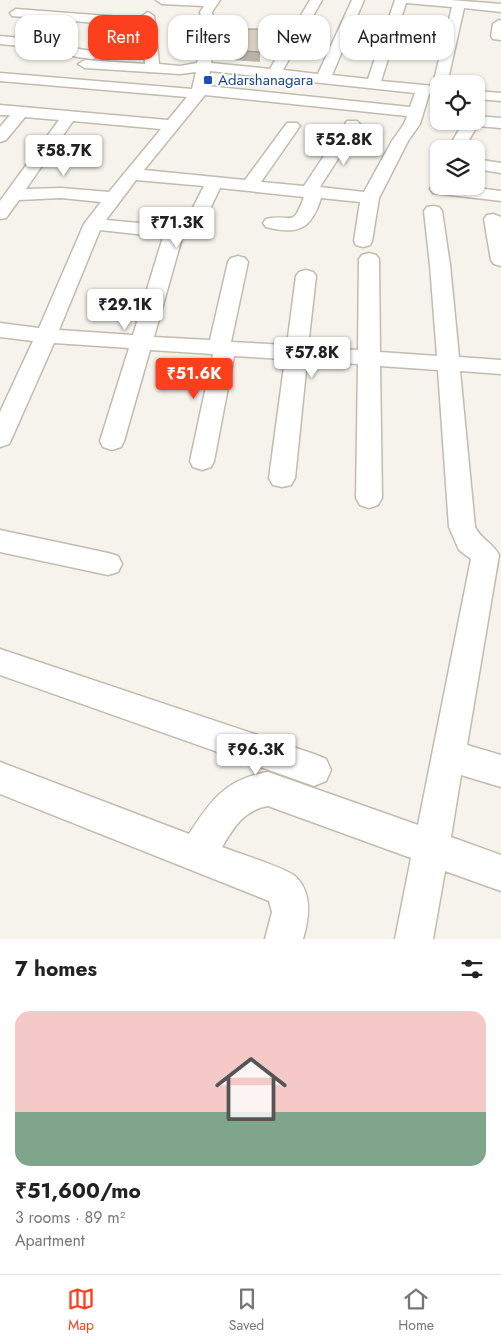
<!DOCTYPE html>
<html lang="en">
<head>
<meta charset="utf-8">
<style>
  :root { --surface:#fff; --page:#f6f6f6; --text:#222; --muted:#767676; --line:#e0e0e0; --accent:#fc3f1d }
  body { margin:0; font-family:Jost,sans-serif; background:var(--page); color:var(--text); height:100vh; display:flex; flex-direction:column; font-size:19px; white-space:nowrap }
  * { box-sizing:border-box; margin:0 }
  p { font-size:16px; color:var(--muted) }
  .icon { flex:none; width:28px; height:28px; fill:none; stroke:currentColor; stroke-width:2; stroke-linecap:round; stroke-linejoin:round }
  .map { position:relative; height:939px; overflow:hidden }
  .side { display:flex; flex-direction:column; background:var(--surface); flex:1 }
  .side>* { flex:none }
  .banner { position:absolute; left:15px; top:15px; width:471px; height:45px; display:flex; gap:10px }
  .controls { position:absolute; left:430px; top:75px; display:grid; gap:10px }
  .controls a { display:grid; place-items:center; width:55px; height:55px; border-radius:10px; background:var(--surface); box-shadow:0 1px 4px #0004; font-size:25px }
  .price { position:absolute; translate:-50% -42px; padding:0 11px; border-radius:5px; background:#fff; color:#222; font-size:16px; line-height:32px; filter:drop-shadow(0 1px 2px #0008) }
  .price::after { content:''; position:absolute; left:50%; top:30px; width:15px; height:11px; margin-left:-8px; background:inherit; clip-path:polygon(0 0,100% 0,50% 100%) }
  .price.on { background:var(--accent); color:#fff }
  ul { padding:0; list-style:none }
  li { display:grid; align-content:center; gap:10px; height:265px; padding:0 15px }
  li+li { border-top:1px solid var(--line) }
  li span { display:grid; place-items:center; height:155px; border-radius:15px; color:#555 }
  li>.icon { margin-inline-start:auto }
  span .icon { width:90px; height:90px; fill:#fffc; stroke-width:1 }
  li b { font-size:21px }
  h2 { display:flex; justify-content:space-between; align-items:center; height:60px; padding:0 15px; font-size:21px }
  .pill { padding:0 18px; border-radius:15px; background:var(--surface); box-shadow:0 1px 4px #0004; font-size:18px; line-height:45px }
  .pill.on { background:var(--accent); color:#fff }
  .tabs { display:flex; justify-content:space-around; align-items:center; height:70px; border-top:1px solid var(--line); background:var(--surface); font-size:14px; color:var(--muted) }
  .tabs a { display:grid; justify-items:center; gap:2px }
  .tabs .on { color:var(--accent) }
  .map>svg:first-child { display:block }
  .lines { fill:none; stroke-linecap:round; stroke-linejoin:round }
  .minor-casing { stroke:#c2bbae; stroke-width:3 }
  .minor { fill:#fff; fill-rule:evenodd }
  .wall { fill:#bab2a6 }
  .building { fill:#d8cfc1; stroke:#979187 }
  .transit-dot { fill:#1a4fb4; stroke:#fff; stroke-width:2 }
  .labels { text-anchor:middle; stroke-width:4; stroke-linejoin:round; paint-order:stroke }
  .far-transit-label { font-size:15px; fill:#164399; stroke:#fff; text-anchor:start }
</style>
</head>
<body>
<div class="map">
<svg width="501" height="939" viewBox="0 0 501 939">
  <rect width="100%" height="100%" fill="#f6f3ec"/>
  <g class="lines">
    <defs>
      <g id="minor">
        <path d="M156 0H220L212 12 216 35 211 63 270 69 310 0H322L283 70 318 74 352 0H364L332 75 368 79 395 0H451L501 4V12L464 8 447 84H439V95L429 94 420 124 408 141 379 198 372 241 370 245 363 247 356 245 354 241 360 202 321 198C311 230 298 235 266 227L263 223 266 219C292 213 292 230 304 197L220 188 197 236 182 238 154 337 210 340 228 262 231 258 238 256 245 258 248 262 231 342 287 345 296 276 299 272 306 270 313 272 316 276 308 347 358 350 359 259 362 255 369 253 376 255 379 259 380 352 437 356 430 265 424 211 427 207 433 206 439 207 442 211 450 265 459 357 501 360V374L460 371 475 527C481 539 493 543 499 555L467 745 501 755V787L461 775 451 837 501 855V891L445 871 433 939H395L411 858 268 806C244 810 234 827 222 847 235 852 289 869 296 877 313 894 309 919 303 939H265L272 912 269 901 0 794V762L189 834C211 800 226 779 268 772L418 825 471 559 459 550 449 527 438 370 380 366 382 498 378 505 369 508 360 505 356 498 358 364 307 361 295 478 291 485 282 487 273 485 269 478 285 359 234 356 214 461 211 467 202 470 193 467 190 461 213 354 150 350 124 441 121 447 112 450 103 447 100 441 129 348 54 343 12 438 9 444 0 447V412L33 341 0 337V323L39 328 84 224 101 202 61 198 19 200 6 218 0 219V201L59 120 25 117 6 140 0 142V127L10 115H0V105L168 120 187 97 0 81V73L192 89 196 72 180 74 85 68 78 64 85 60 145 64 142 16 148 12 154 16 159 64 180 66 197 63 204 35 200 12 204 6 162 4ZM406 3 452 7 433 84 434 86 381 81ZM210 71 415 93 410 107 207 86ZM205 95 407 116 404 124 392 141 364 192 320 187 360 124 357 121H347L304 186 261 182 300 126 297 123H287L245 180 144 170ZM73 121 161 129 109 192 61 188 26 189ZM136 180 204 186 183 227 106 220ZM100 230 163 237 133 335 59 330Z"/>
        <path d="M16 9 121 17 127 21 121 25 12 16 10 13Z"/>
        <path d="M499 20 501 21V40L493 39 491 36 493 24Z"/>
        <path d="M0 36 52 41 79 49 98 52 100 55 93 59 77 57 50 49 0 44Z"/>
        <path d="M476 91 501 93V101L476 99Z"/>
        <path d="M476 116 501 118V128L477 126 464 149H448L464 121H476Z"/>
        <path d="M476 159 501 163V173L476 169Z"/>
        <path d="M439 184V186H461L501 191V201L433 193 430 189 433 185Z"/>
        <path d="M493 214 501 217V266L494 264 491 260 484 219 487 215Z"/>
        <path d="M0 530 108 553 118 556 122 564 118 572 108 575 0 552Z"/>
        <path d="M0 649 314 754 326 759 331 770 326 781 314 786 0 675Z"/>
      </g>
    </defs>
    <use href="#minor" class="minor-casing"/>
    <use href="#minor" class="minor"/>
  </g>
  <path class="wall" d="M260 29V62L218 59V49Z"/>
  <path class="building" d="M219 29H260V52L218 49Z"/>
  <rect class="transit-dot" x="203" y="75" width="10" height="10" rx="2.5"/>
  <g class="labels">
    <g class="far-transit-label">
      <text x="218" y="85">Adarshanagara</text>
    </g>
  </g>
</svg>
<div class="controls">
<a><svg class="icon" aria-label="locate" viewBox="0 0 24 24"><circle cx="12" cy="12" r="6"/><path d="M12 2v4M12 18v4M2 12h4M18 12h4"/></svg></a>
<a><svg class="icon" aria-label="layers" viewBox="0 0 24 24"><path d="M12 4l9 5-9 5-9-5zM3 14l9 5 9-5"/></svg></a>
</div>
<b class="price" style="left:344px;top:166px">₹52.8K</b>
<b class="price" style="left:64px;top:177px">₹58.7K</b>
<b class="price" style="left:177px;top:249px">₹71.3K</b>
<b class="price" style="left:125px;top:331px">₹29.1K</b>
<b class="price" style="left:312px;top:379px">₹57.8K</b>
<b class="price on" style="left:194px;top:400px">₹51.6K</b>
<b class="price" style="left:256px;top:776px">₹96.3K</b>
<div class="banner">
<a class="pill">Buy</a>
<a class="pill on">Rent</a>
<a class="pill">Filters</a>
<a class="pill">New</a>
<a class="pill">Apartment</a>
</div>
</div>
<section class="side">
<h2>7 homes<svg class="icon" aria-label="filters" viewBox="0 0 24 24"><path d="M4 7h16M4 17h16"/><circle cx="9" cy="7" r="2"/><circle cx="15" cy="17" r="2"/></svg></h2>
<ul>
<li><span style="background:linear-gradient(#f6c9c9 65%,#7fa58c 0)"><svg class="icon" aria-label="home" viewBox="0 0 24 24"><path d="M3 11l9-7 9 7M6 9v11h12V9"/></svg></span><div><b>₹51,600/mo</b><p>3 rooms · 89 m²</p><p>Apartment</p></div></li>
</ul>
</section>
<nav class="tabs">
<a class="on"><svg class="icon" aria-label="map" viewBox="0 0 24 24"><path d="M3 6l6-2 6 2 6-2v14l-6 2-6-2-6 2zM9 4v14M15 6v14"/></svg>Map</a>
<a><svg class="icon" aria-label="saved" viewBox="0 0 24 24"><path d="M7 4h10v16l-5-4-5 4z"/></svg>Saved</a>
<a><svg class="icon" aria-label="home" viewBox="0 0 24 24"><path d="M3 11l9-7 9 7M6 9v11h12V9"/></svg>Home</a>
</nav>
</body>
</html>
